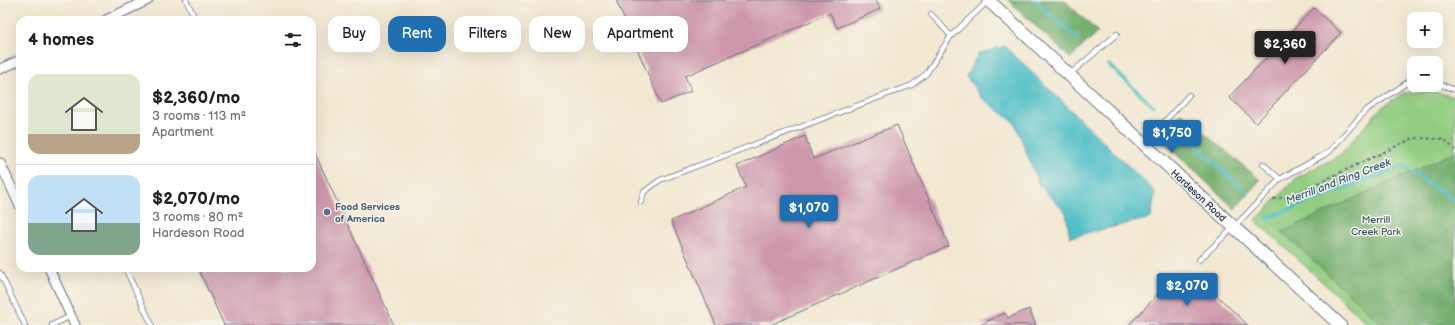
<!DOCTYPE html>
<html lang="en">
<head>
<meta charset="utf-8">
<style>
  :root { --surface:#fff; --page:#f2f2f2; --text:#202124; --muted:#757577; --line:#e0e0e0; --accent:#1f6fb2 }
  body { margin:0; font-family:"Balsamiq Sans",sans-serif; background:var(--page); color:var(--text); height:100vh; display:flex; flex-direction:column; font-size:15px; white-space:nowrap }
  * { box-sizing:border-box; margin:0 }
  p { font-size:13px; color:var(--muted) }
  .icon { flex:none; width:22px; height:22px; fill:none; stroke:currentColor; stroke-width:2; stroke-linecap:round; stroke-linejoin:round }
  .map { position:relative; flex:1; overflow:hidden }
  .side { position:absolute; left:16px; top:16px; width:300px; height:256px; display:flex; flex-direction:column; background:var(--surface); border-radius:12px; box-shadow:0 4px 16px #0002 }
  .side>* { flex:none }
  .hud { position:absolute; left:328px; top:16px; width:380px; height:36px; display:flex; gap:8px }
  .controls { position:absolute; left:1407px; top:12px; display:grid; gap:8px }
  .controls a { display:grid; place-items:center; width:36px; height:36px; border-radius:8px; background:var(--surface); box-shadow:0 4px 16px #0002; font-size:20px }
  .price { position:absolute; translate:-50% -34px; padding:0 9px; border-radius:4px; background:var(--accent); color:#fff; font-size:13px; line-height:26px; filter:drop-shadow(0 1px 2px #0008) }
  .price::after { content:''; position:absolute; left:50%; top:24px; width:12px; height:9px; margin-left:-6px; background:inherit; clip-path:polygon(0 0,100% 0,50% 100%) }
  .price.current { background:#222; color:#fff }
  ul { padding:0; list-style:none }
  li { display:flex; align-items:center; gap:12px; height:100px; padding:0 12px }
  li+li { border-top:1px solid var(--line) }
  li span { display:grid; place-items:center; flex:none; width:112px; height:80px; border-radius:12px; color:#555 }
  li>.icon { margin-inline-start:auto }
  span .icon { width:48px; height:48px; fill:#fffc; stroke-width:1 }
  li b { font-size:17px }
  h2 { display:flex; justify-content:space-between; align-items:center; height:48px; padding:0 12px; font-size:17px }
  .chip { padding:0 14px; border-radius:12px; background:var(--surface); box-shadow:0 4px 16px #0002; font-size:14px; line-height:36px }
  .chip.current { background:var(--accent); color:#fff }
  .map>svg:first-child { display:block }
  .green { fill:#93cd81; stroke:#577e70 }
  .forest { fill:#76b06f; stroke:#487066 }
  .water { fill:#51bfc8; stroke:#367793 }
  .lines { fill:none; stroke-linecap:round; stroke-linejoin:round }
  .stream { stroke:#51bfc8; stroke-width:3.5 }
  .building { fill:#cd98ac }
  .service-casing { stroke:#667086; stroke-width:6 }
  .minor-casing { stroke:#667086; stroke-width:11 }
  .tertiary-casing { stroke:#667086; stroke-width:14 }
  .path { stroke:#667086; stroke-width:2; stroke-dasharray:3 3; stroke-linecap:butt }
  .service { stroke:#fff; stroke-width:4.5 }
  .minor { stroke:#fff; stroke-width:9 }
  .tertiary { stroke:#fff; stroke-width:12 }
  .service-dot { fill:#5c6f8a; stroke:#f7f3e8; stroke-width:1.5 }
  .labels { text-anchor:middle; stroke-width:3; stroke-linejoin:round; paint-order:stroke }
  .street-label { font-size:10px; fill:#1b2f5e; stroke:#f7f3e8 }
  .service-label { font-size:10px; font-weight:bold; fill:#4e5e75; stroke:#f7f3e8; text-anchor:start }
  .park-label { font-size:10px; fill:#395667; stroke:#f7f3e8 }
  .water-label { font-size:11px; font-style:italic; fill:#2b5a7e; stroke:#f7f3e8 }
</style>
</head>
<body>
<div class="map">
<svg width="1455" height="325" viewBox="0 0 1455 325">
  <rect width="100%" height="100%" fill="#f7f3e8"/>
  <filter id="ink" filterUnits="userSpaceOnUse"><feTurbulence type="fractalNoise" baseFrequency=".025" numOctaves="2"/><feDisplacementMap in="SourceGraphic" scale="8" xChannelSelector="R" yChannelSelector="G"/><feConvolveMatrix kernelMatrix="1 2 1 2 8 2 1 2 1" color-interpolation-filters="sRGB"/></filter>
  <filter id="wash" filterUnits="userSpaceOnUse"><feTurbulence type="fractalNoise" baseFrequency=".012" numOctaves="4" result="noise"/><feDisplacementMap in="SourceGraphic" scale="16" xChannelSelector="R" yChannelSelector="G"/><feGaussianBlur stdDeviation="0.9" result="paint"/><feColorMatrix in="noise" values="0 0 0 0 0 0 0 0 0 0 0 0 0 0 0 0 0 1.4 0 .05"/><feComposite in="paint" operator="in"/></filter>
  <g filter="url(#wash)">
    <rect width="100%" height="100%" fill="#f2e8d1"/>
    <path class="green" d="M1431 91 1455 97V325H1369L1255 220 1262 214 1296 178 1340 155 1381 108 1403 93Z"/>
    <g class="forest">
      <path d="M1008 0H1064L1098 32 1070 58Z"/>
      <path d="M1181 113 1260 180 1235 209 1157 136Z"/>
      <path d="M1455 152V325H1383L1282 232Z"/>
    </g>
    <path class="water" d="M1005 46 1155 192 1151 218 1070 237 1066 213 1039 185 1015 123 981 97 966 76 978 54Z"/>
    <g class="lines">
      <g class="stream">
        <path d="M1035 0 1077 38"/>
        <path d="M1109 65 1153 106"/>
        <path d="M1175 126 1245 191"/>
        <path d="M1267 218 1403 166 1455 201"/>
      </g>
    </g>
    <g id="blocks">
      <g class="building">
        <path d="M616 0H876L880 9 837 28 830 13 685 76 691 91 661 104Z"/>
        <path d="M1314 8 1341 33 1256 123 1229 97Z"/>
        <path d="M897 125 949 246 770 325H716L671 221 746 187 737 166 805 136 813 159Z"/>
        <path d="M312 147 394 325H224L198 268H312Z"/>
        <path d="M1174 277 1187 288 1197 277 1248 325H1129Z"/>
        <path d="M1029 309 1036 325H980L1005 313 1008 318Z"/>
      </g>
    </g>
  </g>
  <g filter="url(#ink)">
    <use href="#blocks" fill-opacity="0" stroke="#667086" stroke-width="1"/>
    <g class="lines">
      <defs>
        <g id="service">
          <path d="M186 0 196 20"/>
          <path d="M931 14 951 36"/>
          <path d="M231 20 234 19V20"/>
          <path d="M1070 74 1117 34"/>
          <path d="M1436 84 1442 85 1455 90"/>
          <path d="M1145 143 1189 95"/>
          <path d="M1263 164 1280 179"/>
          <path d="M641 202 644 192 660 180 912 85 926 74 951 36 988 1"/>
          <path d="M1199 260 1234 227 1280 179 1329 152 1365 111 1408 82 1414 83"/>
          <path d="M125 268 152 325"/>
          <path d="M0 273 25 325"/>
          <path d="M52 325 71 316"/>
        </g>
        <g id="minor">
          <path d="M106 20 148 0"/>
          <path d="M0 69 20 60"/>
          <path d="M0 163 20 206"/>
          <path d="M49 268 75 325"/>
        </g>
        <path id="tertiary" d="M988 0 1340 325"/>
      </defs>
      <use href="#service" class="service-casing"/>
      <use href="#minor" class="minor-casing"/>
      <use href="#tertiary" class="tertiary-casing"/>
      <path class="path" d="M1273 199 1288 197 1414 138 1444 139 1455 150"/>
      <use href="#service" class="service"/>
      <use href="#minor" class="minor"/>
      <use href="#tertiary" class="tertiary"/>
    </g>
  </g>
  <circle class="service-dot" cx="327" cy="212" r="4"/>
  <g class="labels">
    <g class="street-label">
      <text transform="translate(1199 195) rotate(43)" y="4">Hardeson Road</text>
    </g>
    <g class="service-label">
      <text x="335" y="210">Food Services<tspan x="335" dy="12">of America</tspan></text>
    </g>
    <g class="park-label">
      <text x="1376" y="223">Merrill<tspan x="1376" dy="12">Creek Park</tspan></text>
    </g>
    <g class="water-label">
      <text transform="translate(1338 181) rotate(-21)" y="4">Merrill and Ring Creek</text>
    </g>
  </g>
</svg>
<div class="controls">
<a>+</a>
<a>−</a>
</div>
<b class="price current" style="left:1285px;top:65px">$2,360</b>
<b class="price" style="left:1172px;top:154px">$1,750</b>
<b class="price" style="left:809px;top:229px">$1,070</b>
<b class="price" style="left:1187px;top:307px">$2,070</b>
<div class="hud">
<a class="chip">Buy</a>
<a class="chip current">Rent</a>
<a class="chip">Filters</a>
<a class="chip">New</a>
<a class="chip">Apartment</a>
</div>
<section class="side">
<h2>4 homes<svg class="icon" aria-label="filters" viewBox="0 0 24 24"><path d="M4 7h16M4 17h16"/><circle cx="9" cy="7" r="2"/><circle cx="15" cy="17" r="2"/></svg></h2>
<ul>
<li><span style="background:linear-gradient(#dfe7d0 75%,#b9a48a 0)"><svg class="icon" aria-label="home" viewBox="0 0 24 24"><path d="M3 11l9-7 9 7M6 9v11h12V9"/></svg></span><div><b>$2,360/mo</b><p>3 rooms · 113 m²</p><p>Apartment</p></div></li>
<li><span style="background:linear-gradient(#bfe0f5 60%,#7fa58c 0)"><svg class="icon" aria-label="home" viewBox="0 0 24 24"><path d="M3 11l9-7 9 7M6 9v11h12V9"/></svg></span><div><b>$2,070/mo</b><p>3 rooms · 80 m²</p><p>Hardeson Road</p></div></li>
</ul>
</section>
</div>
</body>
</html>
